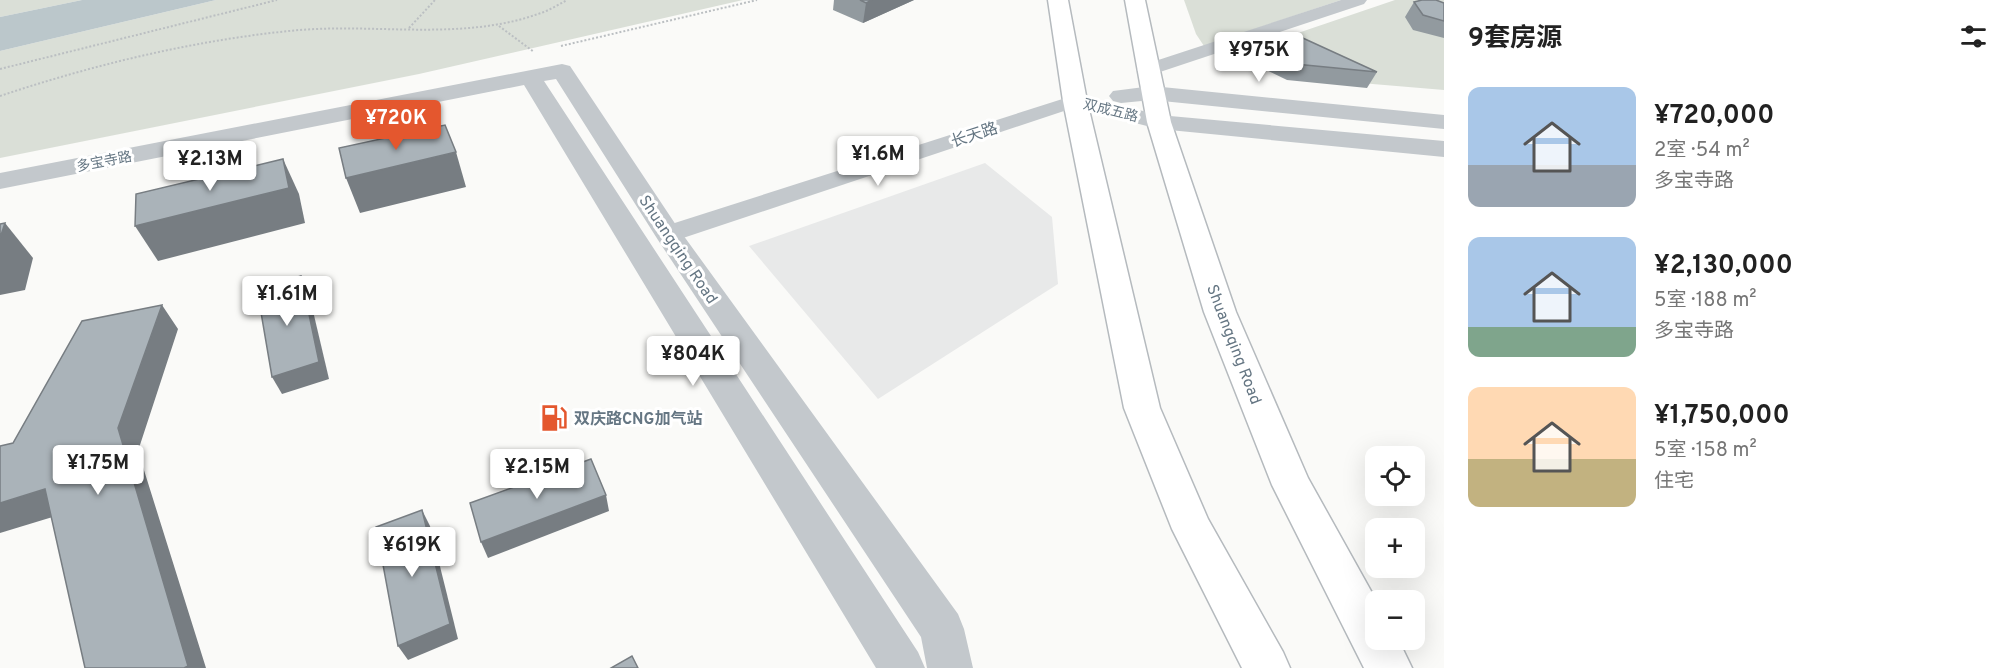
<!DOCTYPE html>
<html lang="zh">
<head>
<meta charset="utf-8">
<style>
  :root { --surface:#fff; --page:#f6f6f6; --text:#222; --muted:#767676; --accent:#e4572e }
  body { margin:0; font-family:Overpass,"Noto Sans SC",sans-serif; background:var(--page); color:var(--text); height:100vh; display:flex; flex-direction:column; font-size:22px; white-space:nowrap }
  * { box-sizing:border-box; margin:0 }
  p { font-size:20px; color:var(--muted) }
  .icon { flex:none; width:33px; height:33px; fill:none; stroke:currentColor; stroke-width:2; stroke-linecap:round; stroke-linejoin:round }
  .map { position:relative; flex:1; overflow:hidden }
  .sheet { display:flex; flex-direction:column; background:var(--surface); width:570px }
  .sheet>* { flex:none }
  .tools { position:absolute; left:1365px; top:446px; display:grid; gap:12px }
  .tools a { display:grid; place-items:center; width:60px; height:60px; border-radius:12px; background:var(--surface); box-shadow:0 6px 24px #0002; font-size:30px }
  .price { position:absolute; translate:-50% -51px; padding:0 14px; border-radius:6px; background:#fff; color:#222; font-size:20px; line-height:39px; filter:drop-shadow(0 2px 3px #0008) }
  .price::after { content:''; position:absolute; left:50%; top:36px; width:18px; height:14px; margin-left:-9px; background:inherit; clip-path:polygon(0 0,100% 0,50% 100%) }
  .price.current { background:var(--accent); color:#fff }
  ul { padding:0; list-style:none }
  li { display:flex; align-items:center; gap:18px; height:150px; padding:0 24px }
  li span { display:grid; place-items:center; flex:none; width:168px; height:120px; border-radius:12px; color:#555 }
  li>.icon { margin-inline-start:auto }
  span .icon { width:72px; height:72px; fill:#fffc; stroke-width:1 }
  li b { font-size:26px }
  h2 { display:flex; justify-content:space-between; align-items:center; height:72px; padding:0 24px; font-size:26px }
  main { display:flex; flex:1; min-height:0 }
  .map>svg:first-child { display:block }
  .built { fill:#e8e9e9 }
  .green { fill:#dadfd7 }
  .water { fill:#bbc7cb }
  .lines { fill:none; stroke-linecap:round; stroke-linejoin:round }
  .primary-casing { stroke:#b5babe; stroke-width:3 }
  .path { stroke:#bbbfc2; stroke-width:2; stroke-dasharray:2 2; stroke-linecap:butt }
  .minor { fill:#c3c8cc; fill-rule:evenodd }
  .tertiary { fill:#c3c8cc; fill-rule:evenodd }
  .primary { fill:#fff; fill-rule:evenodd }
  .wall { fill:#929a9f }
  .shaded-wall { fill:#777d82 }
  .building { fill:#aab3b9; stroke:#777d82; stroke-width:1.5 }
  .labels { text-anchor:middle; stroke-width:6; stroke-linejoin:round; paint-order:stroke }
  .far-street-label { font-size:14px; fill:#657683; stroke:#fff }
  .street-label { font-size:16px; fill:#657683; stroke:#fff }
  .poi-label { font-size:16px; font-weight:bold; fill:#657683; stroke:#fff; text-anchor:start }
</style>
</head>
<body>
<main>
<div class="map">
<svg width="1444" height="668" viewBox="0 0 1444 668">
  <rect width="100%" height="100%" fill="#fafaf8"/>
  <path class="built" d="M985 163 1052 217 1058 284 878 399 749 246Z"/>
  <g class="green">
    <path d="M0 0H82L0 17Z"/>
    <path d="M216 0H743L419 74 0 158V51Z"/>
    <path d="M1184 0H1341L1204 46 1196 34Z"/>
    <path d="M1395 0H1444V90L1325 80 1257 47Z"/>
  </g>
  <path class="water" d="M82 0H216L0 51V17Z"/>
  <g class="lines">
    <defs>
      <g id="primary">
        <path d="M1048 0H1068L1087 101 1160 408 1208 519 1283 652 1290 668H1242L1172 529 1124 408 1063 101Z"/>
        <path d="M1125 0H1145L1171 122 1236 312 1308 478 1376 600V639H1398L1412 668H1364L1272 485 1204 312 1147 122Z"/>
      </g>
    </defs>
    <use href="#primary" class="primary-casing"/>
    <g class="path">
      <path d="M499 26 534 52"/>
      <path d="M409 28 435 0"/>
      <path d="M561 46 757 0"/>
      <path d="M0 69 277 0"/>
      <path d="M0 96C93 65 191 41 289 31 371 22 459 42 538 14 548 11 558 5 567 0"/>
    </g>
    <g class="minor">
      <path d="M1341 0H1367L1364 4 1154 74H1140L1137 70 1140 66Z"/>
      <path d="M1075 95 1082 97 1085 101 1082 105 677 240 668 242 659 240 655 234 659 228Z"/>
    </g>
    <g class="tertiary">
      <path d="M562 64 570 66 678 228 958 614 964 629 973 668H927L921 637 658 240 556 79 544 81 918 652 925 668H876L524 85 0 189V173Z"/>
      <path d="M1152 86 1444 115V129L1152 100 1121 103 1113 101 1109 96 1113 91Z"/>
      <path d="M1075 94 1159 115 1444 141V157L1159 129 1067 106 1063 101 1067 96Z"/>
    </g>
    <use href="#primary" class="primary"/>
  </g>
  <g class="wall">
    <path d="M834 0H914L863 23 833 10Z"/>
    <path d="M1414 2 1444 3V38L1413 30 1405 17Z"/>
    <path d="M1258 46 1377 72 1367 88 1287 80 1250 62Z"/>
  </g>
  <g class="shaded-wall">
    <path d="M872 0H914L863 23 866 3Z"/>
    <path d="M456 152 466 187 360 213 346 178Z"/>
    <path d="M283 159 299 194 305 223 158 261 135 226Z"/>
    <path d="M5 223 33 258 25 290 0 295V238Z"/>
    <path d="M301 276 309 294 329 379 282 394 272 377Z"/>
    <path d="M162 305 178 329 138 451 206 668H184L118 428Z"/>
    <path d="M45 489 69 512 0 533V503Z"/>
    <path d="M606 495 609 511 488 558 481 542Z"/>
    <path d="M422 510 430 526 458 639 408 660 398 646Z"/>
  </g>
  <g class="building">
    <path d="M860 0H872L866 3Z"/>
    <path d="M1422 0H1436L1444 3V21L1423 15 1414 2Z"/>
    <path d="M1294 34 1377 72 1295 64 1258 46Z"/>
    <path d="M445 125 456 152 346 178 339 148Z"/>
    <path d="M283 159 289 188 135 226 136 194Z"/>
    <path d="M5 223 0 238V224Z"/>
    <path d="M301 276 319 362 272 377 257 289Z"/>
    <path d="M162 305 118 428 188 666 184 668H85L45 489 0 503V446L13 443 82 321Z"/>
    <path d="M591 459 606 495 481 542 470 503Z"/>
    <path d="M422 510 450 624 398 646 376 527Z"/>
    <path d="M632 656 638 668H611Z"/>
  </g>
  <defs>
    <symbol id="fuel-bare" viewBox="-9 -9 18 18"><path d="M-5.5-6h7V0h2V4h1.3V-2.5L3-4.5l.8-.8L6-3V5H2.5V1h-1V6h-7ZM-4.2-4.7v3.2H.2V-4.7Z" fill="#e4572e" stroke="#fff" stroke-width="2.5" paint-order="stroke"/></symbol>
  </defs>
  <g fill-rule="evenodd">
    <use href="#fuel-bare" x="535" y="399" width="38" height="38"/>
  </g>
  <g class="labels">
    <g class="far-street-label">
      <text transform="translate(1111 110) rotate(14)" y="5">双成五路</text>
      <text transform="translate(104 161) rotate(-11)" y="5">多宝寺路</text>
    </g>
    <g class="street-label">
      <text transform="translate(974 134) rotate(-18)" y="6">长天路</text>
      <text transform="translate(679 249) rotate(56)" y="6">Shuangqing Road</text>
      <text transform="translate(1235 344) rotate(69)" y="6">Shuangqing Road</text>
    </g>
    <g class="poi-label">
      <text x="574" y="424">双庆路CNG加气站</text>
    </g>
  </g>
</svg>
<div class="tools">
<a><svg class="icon" aria-label="locate" viewBox="0 0 24 24"><circle cx="12" cy="12" r="6"/><path d="M12 2v4M12 18v4M2 12h4M18 12h4"/></svg></a>
<a>+</a>
<a>−</a>
</div>
<b class="price" style="left:1259px;top:83px">¥975K</b>
<b class="price current" style="left:396px;top:151px">¥720K</b>
<b class="price" style="left:878px;top:187px">¥1.6M</b>
<b class="price" style="left:210px;top:192px">¥2.13M</b>
<b class="price" style="left:287px;top:327px">¥1.61M</b>
<b class="price" style="left:693px;top:387px">¥804K</b>
<b class="price" style="left:98px;top:496px">¥1.75M</b>
<b class="price" style="left:537px;top:500px">¥2.15M</b>
<b class="price" style="left:412px;top:578px">¥619K</b>
</div>
<section class="sheet">
<h2>9套房源<svg class="icon" aria-label="filters" viewBox="0 0 24 24"><path d="M4 7h16M4 17h16"/><circle cx="9" cy="7" r="2"/><circle cx="15" cy="17" r="2"/></svg></h2>
<ul>
<li><span style="background:linear-gradient(#a9c7e8 65%,#9aa5b1 0)"><svg class="icon" aria-label="home" viewBox="0 0 24 24"><path d="M3 11l9-7 9 7M6 9v11h12V9"/></svg></span><div><b>¥720,000</b><p>2室 · 54 m²</p><p>多宝寺路</p></div></li>
<li><span style="background:linear-gradient(#a9c7e8 75%,#7fa58c 0)"><svg class="icon" aria-label="home" viewBox="0 0 24 24"><path d="M3 11l9-7 9 7M6 9v11h12V9"/></svg></span><div><b>¥2,130,000</b><p>5室 · 188 m²</p><p>多宝寺路</p></div></li>
<li><span style="background:linear-gradient(#ffd9b3 60%,#c2b280 0)"><svg class="icon" aria-label="home" viewBox="0 0 24 24"><path d="M3 11l9-7 9 7M6 9v11h12V9"/></svg></span><div><b>¥1,750,000</b><p>5室 · 158 m²</p><p>住宅</p></div></li>
</ul>
</section>
</main>
</body>
</html>
